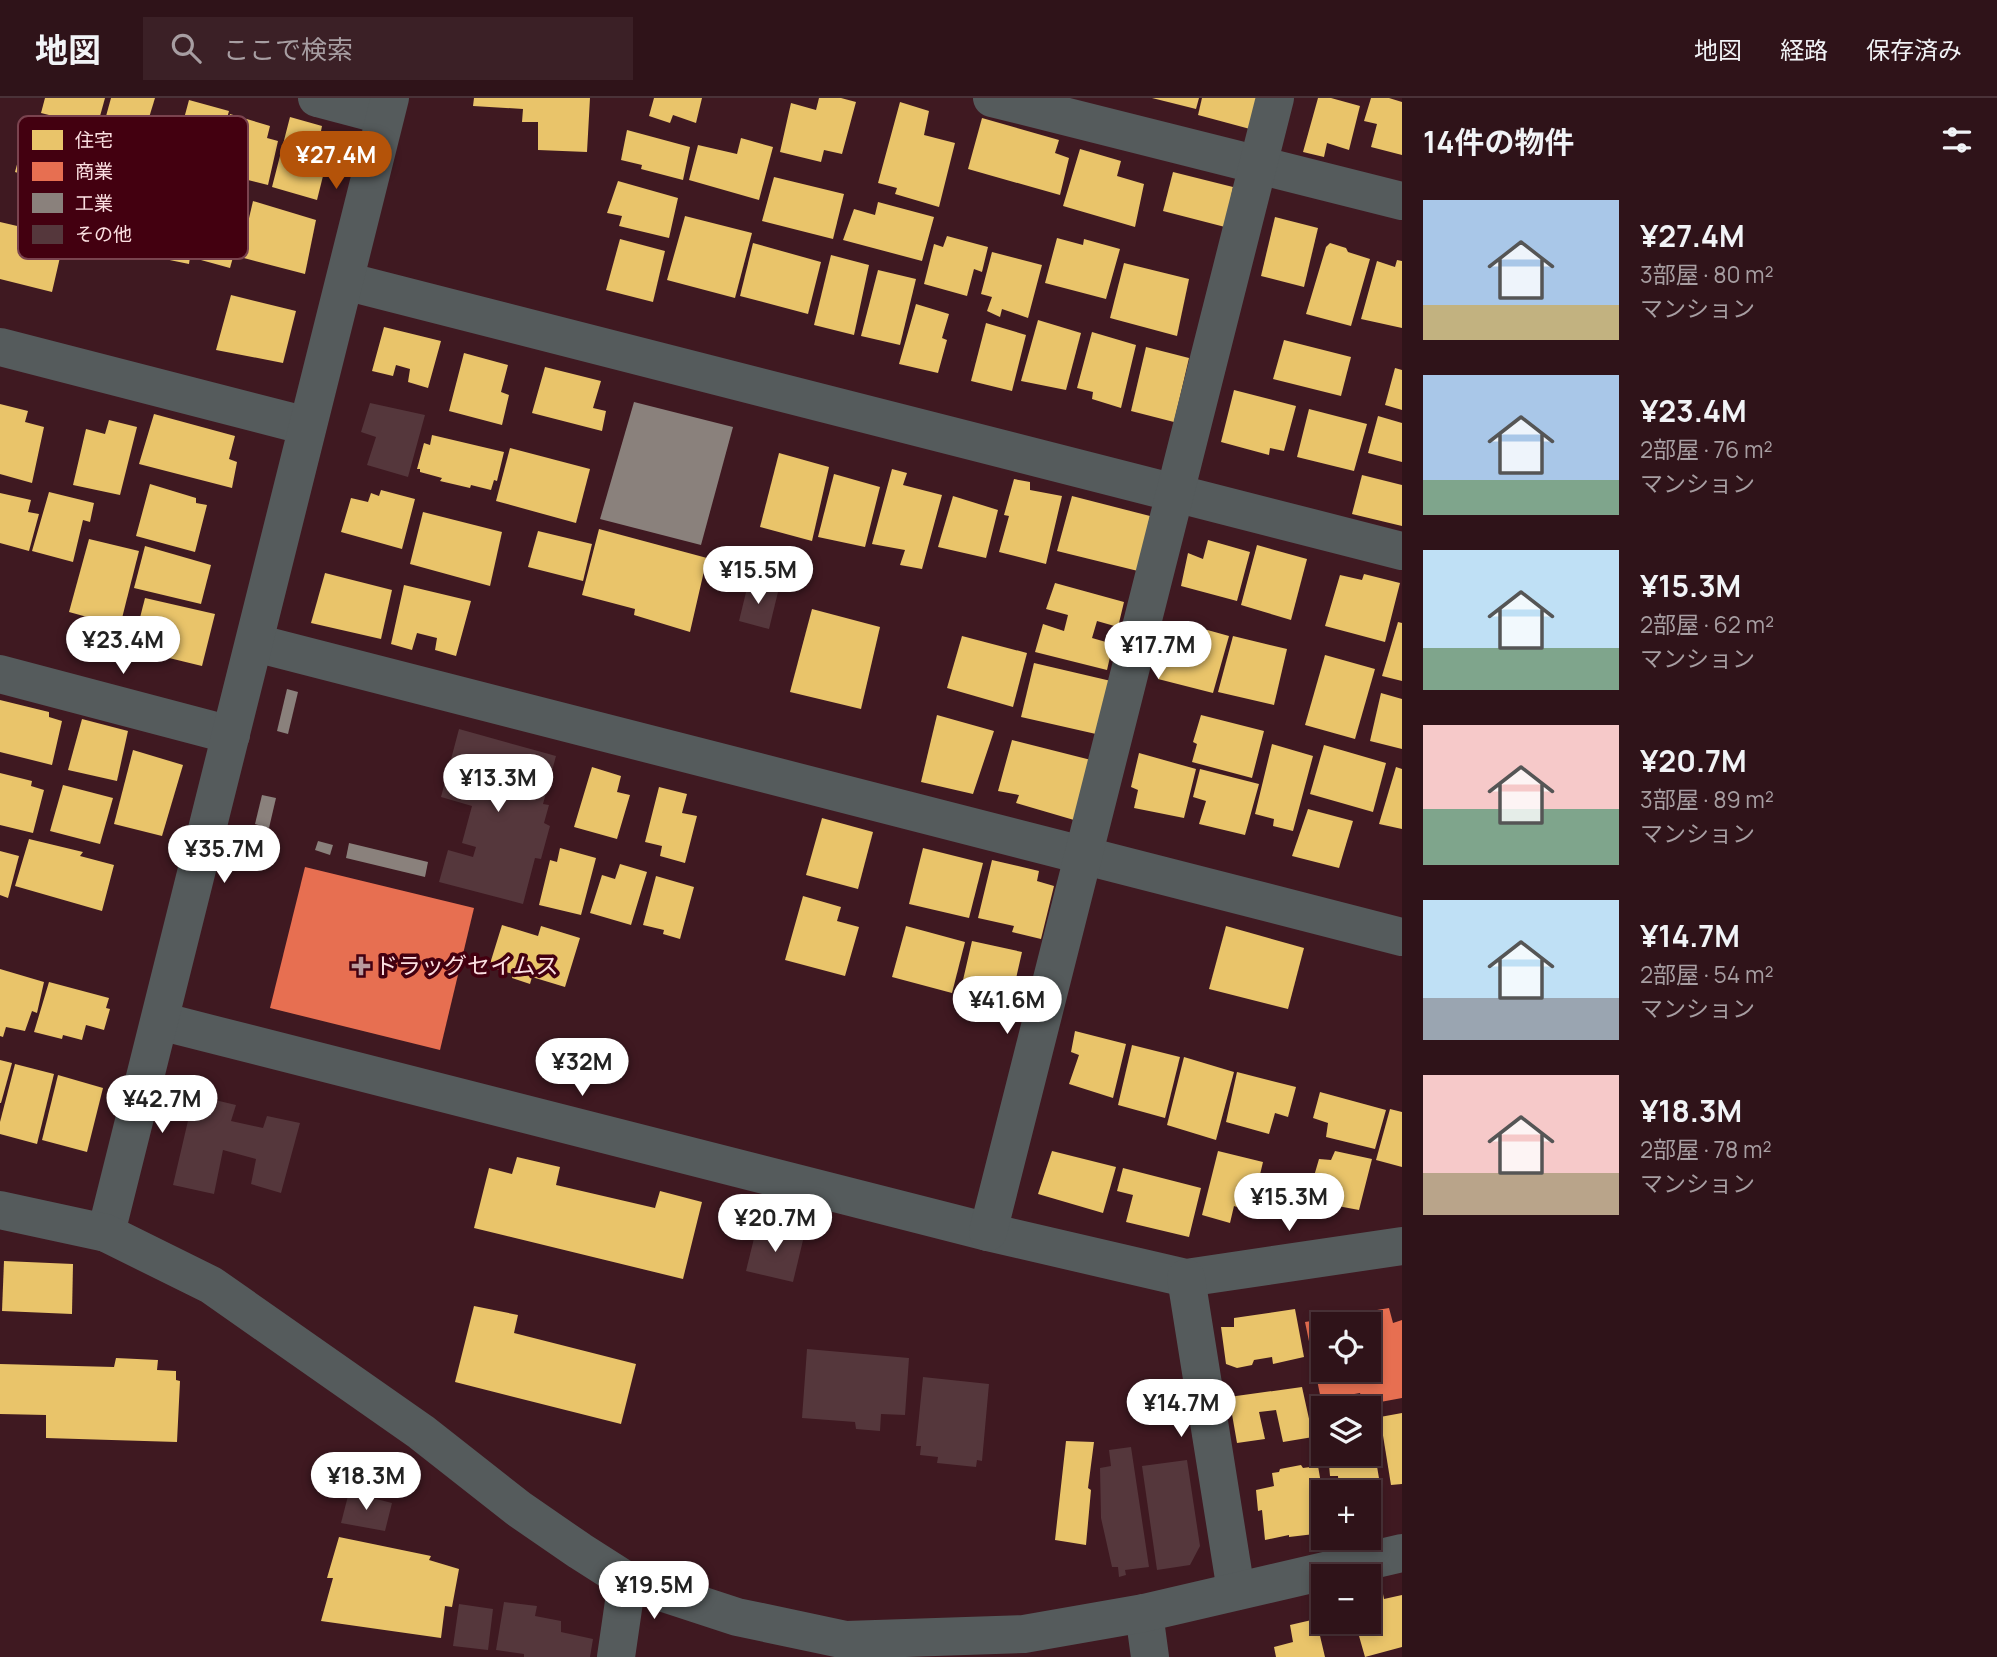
<!DOCTYPE html>
<html lang="ja">
<head>
<meta charset="utf-8">
<style>
  :root { --surface:#2f1319; --page:#3b2026; --text:#f1f3f6; --muted:#a79ea2; --line:#4a3238; --accent:#b45309 }
  body { margin:0; font-family:Manrope,"Noto Sans JP",sans-serif; background:var(--page); color:var(--text); height:100vh; display:flex; flex-direction:column; font-size:26px; white-space:nowrap }
  * { box-sizing:border-box; margin:0 }
  p { font-size:23px; color:var(--muted) }
  .icon { flex:none; width:38px; height:38px; fill:none; stroke:currentColor; stroke-width:2; stroke-linecap:round; stroke-linejoin:round }
  .map { position:relative; flex:1; overflow:hidden }
  .panel { display:flex; flex-direction:column; background:var(--surface); width:595px }
  .panel>* { flex:none }
  .controls { position:absolute; left:1311px; top:1214px; display:grid; gap:14px }
  .controls a { display:grid; place-items:center; width:70px; height:70px; border-radius:0px; background:var(--surface); box-shadow:0 4px 10px #0003,0 0 0 2px var(--line); font-size:35px }
  .price { position:absolute; translate:-50% -60px; padding:0 16px; border-radius:24px; background:#fff; color:#222; font-size:23px; line-height:46px; filter:drop-shadow(0 2px 4px #0008) }
  .price::after { content:''; position:absolute; left:50%; top:42px; width:21px; height:16px; margin-left:-10px; background:inherit; clip-path:polygon(0 0,100% 0,50% 100%) }
  .price.current { background:var(--accent); color:#fff }
  ul { padding:0; list-style:none }
  li { display:flex; align-items:center; gap:21px; height:175px; padding:0 21px }
  li span { display:grid; place-items:center; flex:none; width:196px; height:140px; border-radius:0px; color:#555 }
  li>.icon { margin-inline-start:auto }
  span .icon { width:84px; height:84px; fill:#fffc; stroke-width:1 }
  li b { font-size:30px }
  h2 { display:flex; justify-content:space-between; align-items:center; height:84px; padding:0 21px; font-size:30px }
  header { display:flex; align-items:center; gap:42px; box-sizing:border-box; height:98px; padding:0 35px; background:var(--surface); border-bottom:2px solid var(--line) }
  header strong { font-size:33px }
  nav { display:flex; gap:38px; margin-inline-start:auto; font-size:24px }
  .search { width:490px; height:63px; background:var(--page); display:flex; align-items:center; gap:18px; box-sizing:border-box; padding:0 24px; border-radius:0px; color:var(--muted); font-size:26px }
  main { display:flex; flex:1; min-height:0 }
  .map>svg:first-child { display:block }
  .homes { fill:#e9c46a }
  .shops { fill:#e76f51; fill-rule:evenodd }
  .industry { fill:#8a817c }
  .building { fill:#55373c }
  .lines { fill:none; stroke-linecap:round; stroke-linejoin:round }
  .minor { stroke:#555b5c; stroke-width:38 }
  .tertiary { stroke:#555b5c; stroke-width:38 }
  .poi-dot { fill:#b99a9e; stroke:#430010; stroke-width:2.5 }
  .labels { text-anchor:middle; stroke-width:7; stroke-linejoin:round; paint-order:stroke }
  .poi-label { font-size:23px; fill:#fbdfe1; stroke:#430010; text-anchor:start }
  .key { fill:#430010; stroke:#7a434f; stroke-width:2 }
  .key-label { font-size:19px; fill:#fbdfe1 }
</style>
</head>
<body>
<header>
<strong>地図</strong>
<div class="search"><svg class="icon" aria-label="search" viewBox="0 0 24 24"><circle cx="10" cy="10" r="6"/><path d="M15 15l6 6"/></svg>ここで検索</div>
<nav><a>地図</a><a>経路</a><a>保存済み</a></nav>
</header>
<main>
<div class="map">
<svg width="1402" height="1559" viewBox="0 0 1402 1559">
  <rect width="100%" height="100%" fill="#3f1921"/>
  <g class="homes">
    <path d="M45 0H105L97 29 41 15Z"/>
    <path d="M111 0H155L140 49 100 40Z"/>
    <path d="M474 0H590L587 54 538 52V24H522L523 11 473 8Z"/>
    <path d="M654 0H702L696 25 673 17 670 25 649 18Z"/>
    <path d="M819 0H841L856 4 842 56 824 52 821 64 780 54 791 5 816 12Z"/>
    <path d="M1152 0H1199L1196 11Z"/>
    <path d="M1202 0H1258L1250 31 1198 17Z"/>
    <path d="M1318 0H1331L1360 8 1349 52 1327 45 1324 59 1303 54Z"/>
    <path d="M1371 0H1389L1402 4V57L1371 49 1377 26 1364 23Z"/>
    <path d="M189 2 229 13 212 72 162 60 171 26 182 28Z"/>
    <path d="M900 4 929 13 924 37 955 45 939 109 895 96 897 90 878 85Z"/>
    <path d="M230 16 270 28 267 40 278 43 268 87 216 74Z"/>
    <path d="M290 19 322 28 320 38 332 42 317 102 272 89Z"/>
    <path d="M982 20 1059 42 1055 55 1069 60 1060 97 968 71Z"/>
    <path d="M33 29 92 46 80 93 30 81 31 79 15 74 24 40 30 41Z"/>
    <path d="M627 32 690 49 683 82 641 71 642 67 621 62Z"/>
    <path d="M741 40 773 49 759 102 689 82 698 47 737 56Z"/>
    <path d="M1080 51 1121 63 1117 78 1144 86 1135 129 1063 108Z"/>
    <path d="M1173 74 1233 89 1225 129 1163 113Z"/>
    <path d="M774 79 844 96 833 141 762 123Z"/>
    <path d="M618 83 678 100 669 140 619 128 622 118 607 115Z"/>
    <path d="M175 86 248 106 230 170 190 159 189 166 155 159Z"/>
    <path d="M253 103 316 122 305 176 240 159Z"/>
    <path d="M878 104 934 119 922 163 843 142 854 111 875 117Z"/>
    <path d="M685 118 752 135 735 200 667 182Z"/>
    <path d="M1275 119 1318 130 1304 189 1261 178Z"/>
    <path d="M0 124 56 137 52 152 61 155 52 194 0 181Z"/>
    <path d="M947 138 988 149 982 174 974 171 967 198 924 186 934 146 943 149Z"/>
    <path d="M1057 140 1083 147 1084 141 1120 151 1106 201 1045 185Z"/>
    <path d="M620 141 665 153 653 204 606 192Z"/>
    <path d="M753 145 821 164 808 216 740 198Z"/>
    <path d="M1330 145 1346 150 1348 154 1370 161 1351 228 1306 216 1326 149Z"/>
    <path d="M992 154 1042 167 1028 220 1002 211 1000 219 987 213 992 199 981 196Z"/>
    <path d="M831 157 869 167 854 237 814 227Z"/>
    <path d="M1397 162 1402 163V230L1361 221 1377 163 1395 169Z"/>
    <path d="M1124 165 1189 181 1177 238 1110 220Z"/>
    <path d="M878 172 916 181 900 247 861 238Z"/>
    <path d="M231 197 296 213 283 265 216 252Z"/>
    <path d="M916 206 949 216 942 240 947 242 938 275 899 266Z"/>
    <path d="M1038 222 1081 235 1066 292 1021 283Z"/>
    <path d="M986 225 1026 237 1012 293 971 283Z"/>
    <path d="M384 229 441 243 428 290 408 284 410 271 396 267 393 278 372 273Z"/>
    <path d="M1092 234 1136 247 1121 310 1092 301 1093 294 1077 290Z"/>
    <path d="M1284 242 1351 259 1341 298 1273 281Z"/>
    <path d="M1146 249 1189 260 1174 324 1131 313Z"/>
    <path d="M464 255 508 267 501 294 509 297 502 327 449 313Z"/>
    <path d="M545 269 601 283 593 310 606 313 602 333 532 315Z"/>
    <path d="M1395 270 1402 272V312L1385 307Z"/>
    <path d="M1234 292 1296 308 1284 353 1270 350 1269 357 1221 344Z"/>
    <path d="M0 306 28 313 25 324 44 329 32 385 0 376Z"/>
    <path d="M1309 311 1367 326 1354 373 1297 359Z"/>
    <path d="M154 316 235 338 229 361 237 364 232 390 139 366Z"/>
    <path d="M1378 318 1402 325V364L1368 355Z"/>
    <path d="M109 322 137 329 120 397 73 387 86 331 105 336Z"/>
    <path d="M432 337 504 354 497 383 494 382 491 392 471 387 470 390 440 383 442 380 420 374V371H417L424 345 430 347Z"/>
    <path d="M510 350 590 371 576 425 496 403Z"/>
    <path d="M779 355 829 369 812 443 760 429Z"/>
    <path d="M892 371 907 375 903 387 942 397 922 471 900 467 905 452 872 446Z"/>
    <path d="M834 376 880 389 865 449 818 439Z"/>
    <path d="M1362 377 1402 387V428L1352 416Z"/>
    <path d="M1014 381 1030 384V392L1062 398 1046 466 999 454 1009 418 1004 417Z"/>
    <path d="M150 386 196 400V405L207 407 195 454 136 438Z"/>
    <path d="M381 392 415 401 402 451 341 434 351 400 368 404 371 395 379 398Z"/>
    <path d="M49 394 94 405 90 424 83 422 73 464 32 453Z"/>
    <path d="M0 395 31 402 28 414 39 416 29 453 0 445Z"/>
    <path d="M953 398 998 412 986 460 938 449Z"/>
    <path d="M1072 398 1150 418 1138 473 1057 453Z"/>
    <path d="M423 414 502 434 490 488 410 466Z"/>
    <path d="M599 431 707 460 690 534 634 517 635 511 582 497Z"/>
    <path d="M538 433 592 446 583 483 528 469Z"/>
    <path d="M89 441 139 453 120 528 69 514Z"/>
    <path d="M1208 442 1250 454 1237 503 1181 488 1188 455 1203 461Z"/>
    <path d="M1257 447 1307 461 1291 522 1241 507Z"/>
    <path d="M145 448 211 467 201 506 134 490Z"/>
    <path d="M325 475 392 492 381 541 311 525Z"/>
    <path d="M1364 476 1400 485 1385 544 1325 528 1340 477 1362 482Z"/>
    <path d="M1055 485 1124 504 1118 529 1097 523 1092 540 1113 546 1107 572 1035 554 1043 526 1064 533 1068 517 1046 511Z"/>
    <path d="M404 487 471 503 456 558 435 552 437 540 417 535 412 552 391 546Z"/>
    <path d="M145 500 215 516 202 568 132 551Z"/>
    <path d="M812 511 880 529 861 611 790 594Z"/>
    <path d="M1175 523 1229 538 1213 595 1158 581Z"/>
    <path d="M1398 524 1402 525V583L1382 578Z"/>
    <path d="M962 538 1027 555 1013 609 947 590Z"/>
    <path d="M1233 538 1287 551 1274 607 1218 594Z"/>
    <path d="M1325 557 1375 571 1355 641 1305 627Z"/>
    <path d="M1034 565 1111 583 1096 636 1021 619Z"/>
    <path d="M1381 595 1402 601V651L1370 643Z"/>
    <path d="M0 602 49 614V619L62 623 52 667 0 654Z"/>
    <path d="M937 617 994 633 973 696 921 684Z"/>
    <path d="M1201 617 1264 633 1252 680 1192 664 1197 646 1193 644Z"/>
    <path d="M82 621 128 633 117 683 68 672Z"/>
    <path d="M1012 642 1091 662 1074 722 1016 705 1019 697 998 693Z"/>
    <path d="M1272 646 1313 658 1293 733 1273 728 1274 721 1255 716Z"/>
    <path d="M1324 647 1386 665 1373 714 1310 696Z"/>
    <path d="M133 652 183 667 162 738 114 726Z"/>
    <path d="M1139 655 1196 671 1184 720 1134 710 1138 692 1131 689Z"/>
    <path d="M592 669 621 678 617 694 630 697 617 741 574 729Z"/>
    <path d="M1396 669 1402 671V731L1379 726Z"/>
    <path d="M1200 671 1259 686 1245 737 1199 726 1206 703 1193 699Z"/>
    <path d="M0 675 32 683 31 688 44 692 33 735 0 727Z"/>
    <path d="M63 687 113 700 100 746 50 733Z"/>
    <path d="M659 689 687 696 682 715 697 718 685 765 660 758 662 748 645 744Z"/>
    <path d="M1308 711 1353 723 1339 770 1292 758Z"/>
    <path d="M822 720 873 734 858 791 806 777Z"/>
    <path d="M29 741 83 754 80 758 114 767 102 813 15 788Z"/>
    <path d="M560 750 596 760 581 817 539 807 550 762 557 764Z"/>
    <path d="M923 750 983 765 969 820 909 806Z"/>
    <path d="M0 753 19 758 8 800 0 797Z"/>
    <path d="M992 762 1039 773 1037 783 1054 788 1041 841 1012 834 1014 828 978 820Z"/>
    <path d="M620 766 647 774 631 827 590 815 602 777 615 781Z"/>
    <path d="M656 778 694 789 680 841 663 836 664 832 643 827Z"/>
    <path d="M803 798 841 809 837 823 859 829 845 878 785 862Z"/>
    <path d="M502 827 538 838 541 828 580 840 565 889 532 879 530 886 512 880 513 876 489 869Z"/>
    <path d="M906 828 965 844 952 895 892 879Z"/>
    <path d="M1226 828 1304 850 1288 911 1209 891Z"/>
    <path d="M972 843 1022 854 1015 885 1023 887 1018 909 960 895Z"/>
    <path d="M0 871 44 884 37 915 32 913 25 933 6 929 3 939 0 938Z"/>
    <path d="M49 884 109 900 106 910 110 911 104 932 86 927 82 942 63 937 62 941 34 934Z"/>
    <path d="M1075 933 1126 946 1113 1000 1069 986 1079 957 1071 954Z"/>
    <path d="M1132 947 1180 959 1165 1020 1118 1007Z"/>
    <path d="M1184 959 1234 974 1216 1042 1167 1027Z"/>
    <path d="M0 962 12 965 1 1005H0Z"/>
    <path d="M15 966 54 976 37 1046 0 1036V1024Z"/>
    <path d="M1237 974 1296 989 1288 1019 1275 1015 1269 1036 1226 1024Z"/>
    <path d="M58 977 103 990 87 1054 42 1042Z"/>
    <path d="M1320 994 1386 1012 1375 1051 1326 1039 1328 1025 1313 1020Z"/>
    <path d="M1390 1011 1402 1014V1069L1376 1062Z"/>
    <path d="M1052 1053 1116 1069 1103 1115 1038 1096Z"/>
    <path d="M1218 1053 1263 1064 1251 1114 1234 1108 1230 1125 1202 1117Z"/>
    <path d="M1335 1053 1372 1061 1359 1112 1327 1106 1332 1089 1312 1085 1319 1061 1331 1062Z"/>
    <path d="M517 1059 560 1069 556 1087 655 1110 660 1093 702 1104 683 1181 474 1130 489 1070 512 1076Z"/>
    <path d="M1123 1070 1201 1090 1189 1139 1126 1124 1133 1097 1117 1093Z"/>
    <path d="M4 1163 73 1166 72 1216 2 1213Z"/>
    <path d="M474 1208 518 1217 514 1235 636 1266 621 1326 455 1284Z"/>
    <path d="M1295 1211 1304 1259 1273 1266 1272 1259 1254 1262 1252 1267 1237 1270 1226 1266 1221 1229H1234V1220Z"/>
    <path d="M116 1260 158 1262 157 1272 176 1273V1282L180 1283 177 1344 46 1340V1317L0 1316V1266L114 1269Z"/>
    <path d="M1302 1289 1313 1339 1283 1344 1276 1312 1259 1314 1265 1341 1237 1345 1229 1299Z"/>
    <path d="M1368 1315 1382 1398 1368 1400V1395H1339L1338 1378H1330L1328 1356H1368Z"/>
    <path d="M1402 1315V1386L1391 1387 1380 1319Z"/>
    <path d="M1066 1343 1094 1344 1088 1390 1091 1392 1086 1447 1055 1442Z"/>
    <path d="M1301 1367 1303 1370 1318 1368 1323 1397V1435L1289 1439V1437L1265 1442 1262 1412 1258 1413 1256 1392 1274 1388 1272 1375 1279 1374 1280 1371Z"/>
    <path d="M339 1439 431 1458 429 1462 459 1471 452 1509 445 1508 441 1540 321 1523 333 1480H327Z"/>
    <path d="M1383 1496 1384 1501 1402 1497V1549L1365 1559 1355 1524H1368V1499Z"/>
    <path d="M1316 1521 1325 1559H1276L1274 1549 1293 1544 1290 1527Z"/>
  </g>
  <g class="shops">
    <path d="M305 769 474 810 440 952 270 910Z"/>
    <path d="M1389 1210 1393 1225 1402 1222V1300L1364 1307 1360 1295 1343 1298 1345 1309 1323 1311 1305 1224ZM1323 1227H1368V1272H1323Z"/>
  </g>
  <g class="industry">
    <path d="M634 304 733 329 701 447 600 421Z"/>
    <path d="M287 591 298 594 288 636 277 633Z"/>
    <path d="M262 697 276 700 269 730 255 726Z"/>
    <path d="M318 743 333 747 330 757 315 752Z"/>
    <path d="M349 745 428 764 425 779 346 760Z"/>
  </g>
  <g class="building">
    <path d="M370 305 425 317 408 379 367 367 376 339 361 334Z"/>
    <path d="M748 486 778 494 769 531 739 523Z"/>
    <path d="M459 631 556 658 543 706 549 707 544 725 550 728 541 761 535 760 523 806 439 784 448 752 473 759 476 749 462 745 472 708 441 699Z"/>
    <path d="M194 997 236 1007 231 1023 263 1030 267 1018 300 1025 281 1095 251 1086 256 1061 223 1052 214 1096 173 1087Z"/>
    <path d="M757 1128 804 1138 793 1184 746 1173Z"/>
    <path d="M807 1251 909 1260 905 1317 881 1316 880 1333 856 1331 855 1324 802 1320Z"/>
    <path d="M923 1279 989 1286 982 1363 977 1362 976 1369 937 1365 938 1359 920 1357 921 1348H916Z"/>
    <path d="M1131 1349 1149 1469 1125 1472 1126 1477 1119 1479 1118 1469H1112L1101 1420 1100 1370 1111 1368 1109 1352Z"/>
    <path d="M1187 1362 1200 1448 1190 1467 1157 1472 1142 1368Z"/>
    <path d="M349 1394 392 1405 385 1433 341 1425Z"/>
    <path d="M504 1504 537 1508 535 1518 561 1523V1534L593 1541 590 1559H524V1556L496 1552Z"/>
    <path d="M459 1506 493 1511 488 1552 453 1548Z"/>
  </g>
  <g class="lines">
    <g class="minor">
      <path d="M317 0 385 18"/>
      <path d="M992 0 1402 103"/>
      <path d="M345 183 1402 453"/>
      <path d="M0 249 307 328"/>
      <path d="M255 545 1402 839"/>
      <path d="M0 576 231 637"/>
      <path d="M160 923 988 1134 1186 1180 1402 1148"/>
      <path d="M988 1134 1275 0"/>
      <path d="M106 1135 390 0"/>
      <path d="M1186 1180 1236 1493"/>
      <path d="M1144 1515 1150 1559"/>
      <path d="M616 1559 627 1483"/>
    </g>
    <path class="tertiary" d="M0 1112 106 1135 211 1187 421 1334 519 1411 580 1453 627 1483 737 1519 846 1542 1024 1536 1144 1515 1402 1455"/>
  </g>
  <path class="poi-dot" d="M357.5 857.5h7v7h7v7h-7v7h-7v-7h-7v-7h7z"/>
  <g class="labels">
    <g class="poi-label">
      <text x="375" y="876">ドラッグセイムス</text>
    </g>
  </g>
  <rect x="18" y="18" width="230" height="143" rx="10" class="key"/>
  <rect x="32" y="32" width="31" height="20" fill="#e9c46a"/>
  <rect x="32" y="64" width="31" height="19" fill="#e76f51"/>
  <rect x="32" y="95" width="31" height="20" fill="#8a817c"/>
  <rect x="32" y="127" width="31" height="19" fill="#55373c"/>
  <g class="key-label">
    <text x="75" y="49">住宅</text>
    <text x="75" y="80">商業</text>
    <text x="75" y="112">工業</text>
    <text x="75" y="143">その他</text>
  </g>
</svg>
<div class="controls">
<a><svg class="icon" aria-label="locate" viewBox="0 0 24 24"><circle cx="12" cy="12" r="6"/><path d="M12 2v4M12 18v4M2 12h4M18 12h4"/></svg></a>
<a><svg class="icon" aria-label="layers" viewBox="0 0 24 24"><path d="M12 4l9 5-9 5-9-5zM3 14l9 5 9-5"/></svg></a>
<a>+</a>
<a>−</a>
</div>
<b class="price current" style="left:336px;top:93px">¥27.4M</b>
<b class="price" style="left:758px;top:508px">¥15.5M</b>
<b class="price" style="left:123px;top:578px">¥23.4M</b>
<b class="price" style="left:1158px;top:583px">¥17.7M</b>
<b class="price" style="left:498px;top:716px">¥13.3M</b>
<b class="price" style="left:224px;top:787px">¥35.7M</b>
<b class="price" style="left:1007px;top:938px">¥41.6M</b>
<b class="price" style="left:582px;top:1000px">¥32M</b>
<b class="price" style="left:162px;top:1037px">¥42.7M</b>
<b class="price" style="left:1289px;top:1135px">¥15.3M</b>
<b class="price" style="left:775px;top:1156px">¥20.7M</b>
<b class="price" style="left:1181px;top:1341px">¥14.7M</b>
<b class="price" style="left:366px;top:1414px">¥18.3M</b>
<b class="price" style="left:654px;top:1523px">¥19.5M</b>
</div>
<section class="panel">
<h2>14件の物件<svg class="icon" aria-label="filters" viewBox="0 0 24 24"><path d="M4 7h16M4 17h16"/><circle cx="9" cy="7" r="2"/><circle cx="15" cy="17" r="2"/></svg></h2>
<ul>
<li><span style="background:linear-gradient(#a9c7e8 75%,#c2b280 0)"><svg class="icon" aria-label="home" viewBox="0 0 24 24"><path d="M3 11l9-7 9 7M6 9v11h12V9"/></svg></span><div><b>¥27.4M</b><p>3部屋 · 80 m²</p><p>マンション</p></div></li>
<li><span style="background:linear-gradient(#a9c7e8 75%,#7fa58c 0)"><svg class="icon" aria-label="home" viewBox="0 0 24 24"><path d="M3 11l9-7 9 7M6 9v11h12V9"/></svg></span><div><b>¥23.4M</b><p>2部屋 · 76 m²</p><p>マンション</p></div></li>
<li><span style="background:linear-gradient(#bfe0f5 70%,#7fa58c 0)"><svg class="icon" aria-label="home" viewBox="0 0 24 24"><path d="M3 11l9-7 9 7M6 9v11h12V9"/></svg></span><div><b>¥15.3M</b><p>2部屋 · 62 m²</p><p>マンション</p></div></li>
<li><span style="background:linear-gradient(#f6c9c9 60%,#7fa58c 0)"><svg class="icon" aria-label="home" viewBox="0 0 24 24"><path d="M3 11l9-7 9 7M6 9v11h12V9"/></svg></span><div><b>¥20.7M</b><p>3部屋 · 89 m²</p><p>マンション</p></div></li>
<li><span style="background:linear-gradient(#bfe0f5 70%,#9aa5b1 0)"><svg class="icon" aria-label="home" viewBox="0 0 24 24"><path d="M3 11l9-7 9 7M6 9v11h12V9"/></svg></span><div><b>¥14.7M</b><p>2部屋 · 54 m²</p><p>マンション</p></div></li>
<li><span style="background:linear-gradient(#f6c9c9 70%,#b9a48a 0)"><svg class="icon" aria-label="home" viewBox="0 0 24 24"><path d="M3 11l9-7 9 7M6 9v11h12V9"/></svg></span><div><b>¥18.3M</b><p>2部屋 · 78 m²</p><p>マンション</p></div></li>
</ul>
</section>
</main>
</body>
</html>
